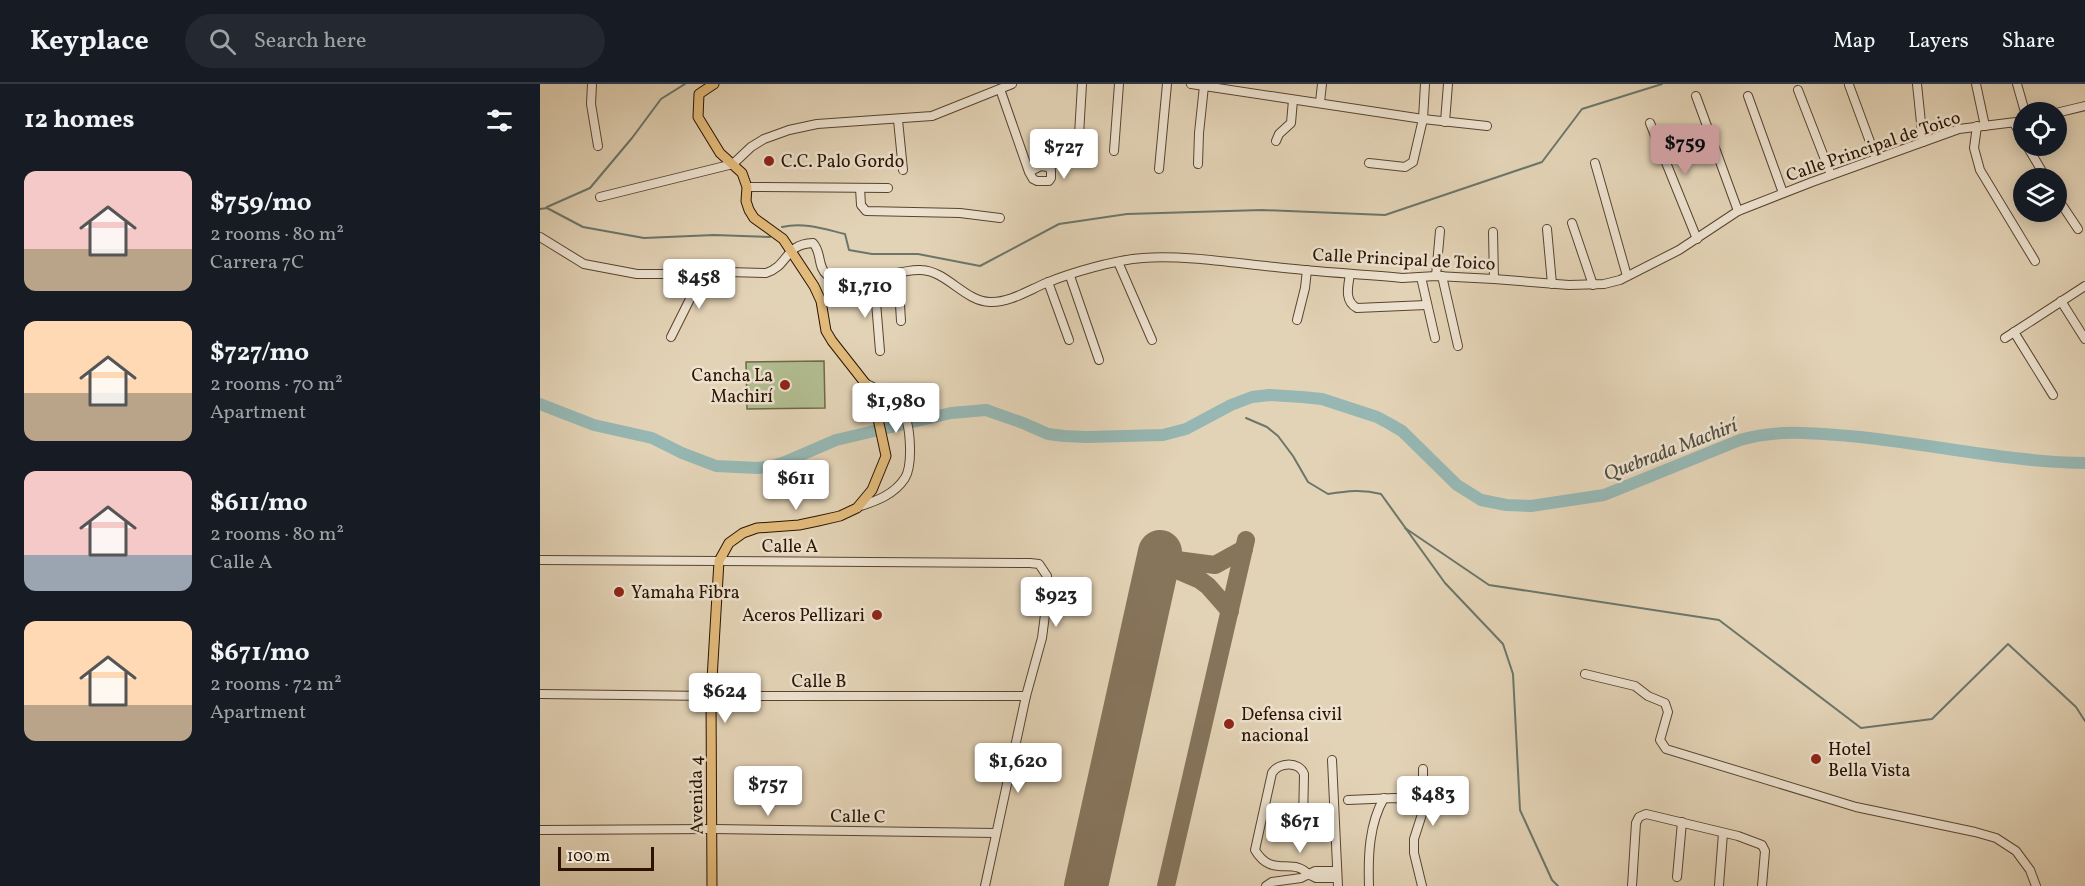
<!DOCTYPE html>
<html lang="en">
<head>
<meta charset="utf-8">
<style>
  :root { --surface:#171b24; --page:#242831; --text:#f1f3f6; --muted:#9ea1a6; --line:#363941; --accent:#c59692 }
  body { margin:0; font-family:Vollkorn,serif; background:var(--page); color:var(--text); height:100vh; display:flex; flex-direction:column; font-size:22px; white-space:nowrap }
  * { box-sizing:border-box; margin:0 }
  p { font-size:20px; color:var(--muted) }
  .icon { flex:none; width:33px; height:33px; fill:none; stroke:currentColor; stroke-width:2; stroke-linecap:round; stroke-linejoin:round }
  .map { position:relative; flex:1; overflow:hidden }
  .side { display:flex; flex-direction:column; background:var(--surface); width:540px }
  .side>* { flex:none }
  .controls { position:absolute; left:1473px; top:18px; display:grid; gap:12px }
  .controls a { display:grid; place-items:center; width:54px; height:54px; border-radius:50%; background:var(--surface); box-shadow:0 3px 15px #0003; font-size:30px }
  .scale { position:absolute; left:18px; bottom:15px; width:96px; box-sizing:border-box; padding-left:6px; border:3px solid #2a1400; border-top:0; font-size:16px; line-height:21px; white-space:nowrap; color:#2a1400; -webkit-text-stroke:4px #ede2d0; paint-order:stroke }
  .price { position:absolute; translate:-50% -51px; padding:0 14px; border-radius:6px; background:#fff; color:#222; font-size:20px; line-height:39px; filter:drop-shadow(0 2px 3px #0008) }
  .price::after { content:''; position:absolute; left:50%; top:36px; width:18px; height:14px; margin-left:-9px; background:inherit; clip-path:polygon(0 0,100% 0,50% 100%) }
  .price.active { background:var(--accent); color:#111 }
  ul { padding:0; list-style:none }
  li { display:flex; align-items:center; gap:18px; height:150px; padding:0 24px }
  li span { display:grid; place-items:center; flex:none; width:168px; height:120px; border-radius:12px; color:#555 }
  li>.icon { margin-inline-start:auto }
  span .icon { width:72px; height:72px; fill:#fffc; stroke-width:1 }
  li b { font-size:26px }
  h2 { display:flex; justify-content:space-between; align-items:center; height:72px; padding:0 24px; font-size:26px }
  header { display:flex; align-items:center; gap:36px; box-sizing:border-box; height:84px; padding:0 30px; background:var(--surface); border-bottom:2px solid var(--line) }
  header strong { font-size:28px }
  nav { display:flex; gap:33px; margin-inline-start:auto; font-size:21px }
  .search { width:420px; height:54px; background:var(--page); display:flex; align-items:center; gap:15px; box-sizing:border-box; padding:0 21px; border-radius:33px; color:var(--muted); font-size:22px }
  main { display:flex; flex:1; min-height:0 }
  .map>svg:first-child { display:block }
  .green { fill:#b2bd90; stroke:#6e6848; stroke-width:1.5 }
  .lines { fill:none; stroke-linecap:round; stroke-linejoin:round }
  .stream { stroke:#6b766b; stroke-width:2 }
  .river { stroke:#96b7b3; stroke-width:12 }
  .taxiway { stroke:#86745b; stroke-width:18 }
  .runway { stroke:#86745b; stroke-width:44 }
  .minor-casing { stroke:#58442e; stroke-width:10 }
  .major-casing { stroke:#2a1400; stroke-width:11 }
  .minor { stroke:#ede2d0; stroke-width:8 }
  .major { stroke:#e2ba7b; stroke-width:9 }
  .poi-dot { fill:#8f2418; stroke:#ede2d0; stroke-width:2 }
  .labels { text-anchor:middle; stroke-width:5; stroke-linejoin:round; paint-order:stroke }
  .street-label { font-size:18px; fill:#2a1400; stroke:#ede2d0 }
  .poi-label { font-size:18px; fill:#2a1400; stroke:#ede2d0; text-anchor:start }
  .water-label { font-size:20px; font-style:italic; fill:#504d3f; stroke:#ede2d0 }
</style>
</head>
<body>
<header>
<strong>Keyplace</strong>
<div class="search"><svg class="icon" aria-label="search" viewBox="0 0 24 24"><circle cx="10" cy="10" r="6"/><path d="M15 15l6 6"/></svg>Search here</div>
<nav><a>Map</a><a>Layers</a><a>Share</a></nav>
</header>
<main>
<section class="side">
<h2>12 homes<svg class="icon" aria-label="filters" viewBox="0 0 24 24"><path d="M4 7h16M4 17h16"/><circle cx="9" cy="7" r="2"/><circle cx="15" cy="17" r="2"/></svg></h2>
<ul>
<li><span style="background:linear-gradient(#f6c9c9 65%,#b9a48a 0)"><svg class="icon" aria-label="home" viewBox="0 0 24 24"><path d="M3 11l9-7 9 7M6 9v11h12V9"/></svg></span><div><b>$759/mo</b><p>2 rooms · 80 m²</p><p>Carrera 7C</p></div></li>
<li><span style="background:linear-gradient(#ffd9b3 60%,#b9a48a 0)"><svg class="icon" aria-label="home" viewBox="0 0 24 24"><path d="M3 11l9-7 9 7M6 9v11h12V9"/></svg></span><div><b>$727/mo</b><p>2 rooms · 70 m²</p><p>Apartment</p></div></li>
<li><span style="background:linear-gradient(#f6c9c9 70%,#9aa5b1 0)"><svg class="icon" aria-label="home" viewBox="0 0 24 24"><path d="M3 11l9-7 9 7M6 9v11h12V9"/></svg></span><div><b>$611/mo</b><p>2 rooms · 80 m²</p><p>Calle A</p></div></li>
<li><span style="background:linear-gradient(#ffd9b3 70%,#b9a48a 0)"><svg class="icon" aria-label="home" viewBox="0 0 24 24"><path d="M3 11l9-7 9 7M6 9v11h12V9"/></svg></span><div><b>$671/mo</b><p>2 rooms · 72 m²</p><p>Apartment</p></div></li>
</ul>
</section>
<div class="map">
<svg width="1545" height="802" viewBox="0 0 1545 802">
  <rect width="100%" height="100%" fill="#e3d3b6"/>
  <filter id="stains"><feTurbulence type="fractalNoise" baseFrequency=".00333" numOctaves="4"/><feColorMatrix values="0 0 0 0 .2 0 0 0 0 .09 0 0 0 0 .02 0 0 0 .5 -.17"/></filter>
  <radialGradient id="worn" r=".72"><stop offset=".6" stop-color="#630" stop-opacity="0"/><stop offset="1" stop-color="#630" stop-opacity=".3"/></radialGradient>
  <path class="green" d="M284 277 285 324 207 325 206 278Z"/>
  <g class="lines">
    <g class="stream">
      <path d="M7 123 50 104 92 54 121 15 145 0"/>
      <path d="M0 125 7 124 43 143 104 154 174 151 230 153"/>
      <path d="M242 143C264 138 284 145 305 150L309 166 332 170H378L440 182 519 140 587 130 722 126 845 131 1002 78 1042 25 1122 0"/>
      <path d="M706 334 727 343 738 352 753 372 768 398 788 410C807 407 822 405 841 410L905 499 963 560 973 590 980 726 1012 796 1018 802"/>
      <path d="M865 444 949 501 1179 536 1321 644 1392 635 1468 560 1536 623 1545 637"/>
    </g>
    <path class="river" d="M0 320 54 341 112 354 142 369 176 382 218 384 233 382 245 378 296 356 411 329 446 326 483 339 508 350 524 352 547 353 623 351 646 345 691 321 712 313 729 311 762 313 782 315 837 333 850 340 862 347 917 401 941 416 966 421 991 422 1064 411 1200 356C1236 345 1272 349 1309 352 1388 359 1466 378 1545 379"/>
    <g class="taxiway">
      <path d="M629 475 675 481 704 465"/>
      <path d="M618 478 660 496 668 502 690 527"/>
      <path d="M626 802 706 456"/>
    </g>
    <path class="runway" d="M546 802 620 468"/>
    <defs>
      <g id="minor">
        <path d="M52 0 51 20 58 62"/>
        <path d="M651 0 883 35 947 42"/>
        <path d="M1377 0 1383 58"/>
        <path d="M1436 0 1445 42"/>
        <path d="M1477 0 1485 28"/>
        <path d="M1309 1 1336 74"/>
        <path d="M460 5 489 88 493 95 497 97H509L511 94V86L508 83 501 82 489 88"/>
        <path d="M1258 6 1291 91"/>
        <path d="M1156 12 1198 127"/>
        <path d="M1208 12 1243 109"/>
        <path d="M780 18 782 0"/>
        <path d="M1516 29 1545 22"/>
        <path d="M358 36 363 86"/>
        <path d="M905 38 908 0"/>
        <path d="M1110 39 1157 155"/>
        <path d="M1474 39 1484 56"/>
        <path d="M1437 42 1434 64 1440 86 1495 177"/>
        <path d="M736 57 739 50 751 39 753 16"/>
        <path d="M1487 62 1506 94"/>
        <path d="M574 67 579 0"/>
        <path d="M538 68 542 0"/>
        <path d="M829 79 865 83 873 78 883 35 885 0"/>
        <path d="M1055 79 1087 192"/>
        <path d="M658 80 659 49 664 2"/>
        <path d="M619 85 627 0"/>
        <path d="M207 103 348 104"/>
        <path d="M320 104 321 121 326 127 420 129 460 134"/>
        <path d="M1516 112 1538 145"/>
        <path d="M60 113 193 80 211 63 224 55 249 46 277 40 392 32 472 0"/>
        <path d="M1032 139 1053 201"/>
        <path d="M1007 145 1012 200"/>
        <path d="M953 148 954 195"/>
        <path d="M0 153 44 180 97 190H134L153 187 226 189C249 182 244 160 273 159 282 168 277 183 287 191 310 209 356 184 381 186 407 187 424 217 450 218 469 219 489 206 506 199 533 188 575 176 603 174 644 171 694 179 735 183 777 188 820 190 862 194L896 192 954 195 1029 201 1064 200 1080 196 1139 166 1198 127 1272 98 1419 45 1484 37"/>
        <path d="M578 178 612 256"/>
        <path d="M358 189 361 237"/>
        <path d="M810 190C808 203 804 217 817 224L886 221"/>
        <path d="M530 192 559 276"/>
        <path d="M896 192 900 147"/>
        <path d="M902 192 918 262"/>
        <path d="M881 193 895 254"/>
        <path d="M334 194 340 267"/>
        <path d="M508 198 529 256"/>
        <path d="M1521 217 1545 255"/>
        <path d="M757 236 765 204 767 186"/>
        <path d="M1474 248 1513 311"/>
        <path d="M131 253 164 187"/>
        <path d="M1465 254 1545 202"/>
        <path d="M318 423C336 417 354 411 365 394 373 381 371 339 362 326 353 313 339 306 325 299"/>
        <path d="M0 476 490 479 499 480 507 492V515L502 554 486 612 445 802"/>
        <path d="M1045 590 1095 602 1108 612 1125 619 1128 628 1120 656 1126 665 1316 723 1435 748 1456 754 1476 767 1490 786 1496 802"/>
        <path d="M0 610 171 612H486"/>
        <path d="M792 676 798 802"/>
        <path d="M808 716 855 714 882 718"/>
        <path d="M763 740 764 690C759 677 739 678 732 689L715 766C732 795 753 772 769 791"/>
        <path d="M0 746 173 745 456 749"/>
        <path d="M770 791 776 794H797"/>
        <path d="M1137 793 1142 738"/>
        <path d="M1179 801 1183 749"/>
        <path d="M726 802 732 798 761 794 775 787H796"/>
        <path d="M829 802C828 772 829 740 844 714"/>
        <path d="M882 802 874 769V755L883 727V685"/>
        <path d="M1092 802 1096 739 1099 733 1106 730 1198 752 1222 761 1225 767 1222 802"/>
      </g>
      <path id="major" d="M172 802 171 612 179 477 189 459 203 449 217 444 259 441 278 437 300 432 317 424 332 406 346 372 334 316 325 299 292 257 286 247 281 217 274 202 243 155 214 134 209 126 206 117 207 103 202 89 180 69 158 33 159 10 174 0"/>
    </defs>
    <use href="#minor" class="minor-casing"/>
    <use href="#major" class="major-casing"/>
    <use href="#minor" class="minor"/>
    <use href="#major" class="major"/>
  </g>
  <g class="poi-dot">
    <circle cx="229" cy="77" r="6"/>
    <circle cx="245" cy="301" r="6"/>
    <circle cx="79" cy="508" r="6"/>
    <circle cx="337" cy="531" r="6"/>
    <circle cx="689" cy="640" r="6"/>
    <circle cx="1276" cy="675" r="6"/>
  </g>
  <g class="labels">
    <g class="street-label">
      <text transform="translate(1333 62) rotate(-19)" y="6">Calle Principal de Toico</text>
      <text transform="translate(864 175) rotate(3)" y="6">Calle Principal de Toico</text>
      <text x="250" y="468">Calle A</text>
      <text x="279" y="603">Calle B</text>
      <text transform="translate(156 711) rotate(-91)" y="6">Avenida 4</text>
      <text transform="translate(318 732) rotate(1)" y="6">Calle C</text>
    </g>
    <g class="poi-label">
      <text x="241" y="83">C.C. Palo Gordo</text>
      <text x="233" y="297" text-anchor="end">Cancha La<tspan x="233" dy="21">Machirí</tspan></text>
      <text x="91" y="514">Yamaha Fibra</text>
      <text x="325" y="537" text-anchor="end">Aceros Pellizari</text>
      <text x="701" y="636">Defensa civil<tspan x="701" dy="21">nacional</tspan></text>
      <text x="1288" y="671">Hotel<tspan x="1288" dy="21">Bella Vista</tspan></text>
    </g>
    <g class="water-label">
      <text transform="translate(1130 365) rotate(-21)" y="7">Quebrada Machirí</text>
    </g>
  </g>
  <rect width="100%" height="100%" filter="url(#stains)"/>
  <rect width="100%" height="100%" fill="url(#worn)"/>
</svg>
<div class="controls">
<a><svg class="icon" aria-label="locate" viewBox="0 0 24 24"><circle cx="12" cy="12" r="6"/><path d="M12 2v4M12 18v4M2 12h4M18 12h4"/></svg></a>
<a><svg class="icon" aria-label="layers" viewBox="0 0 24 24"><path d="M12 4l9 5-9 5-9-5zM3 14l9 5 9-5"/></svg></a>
</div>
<div class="scale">100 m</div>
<b class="price active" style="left:1145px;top:92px">$759</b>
<b class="price" style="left:524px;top:96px">$727</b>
<b class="price" style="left:159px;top:226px">$458</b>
<b class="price" style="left:325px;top:235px">$1,710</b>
<b class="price" style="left:356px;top:350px">$1,980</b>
<b class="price" style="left:256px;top:427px">$611</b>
<b class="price" style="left:516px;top:544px">$923</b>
<b class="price" style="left:185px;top:640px">$624</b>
<b class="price" style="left:478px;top:710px">$1,620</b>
<b class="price" style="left:228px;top:733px">$757</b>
<b class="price" style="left:893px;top:743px">$483</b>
<b class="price" style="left:760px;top:770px">$671</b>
</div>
</main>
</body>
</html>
